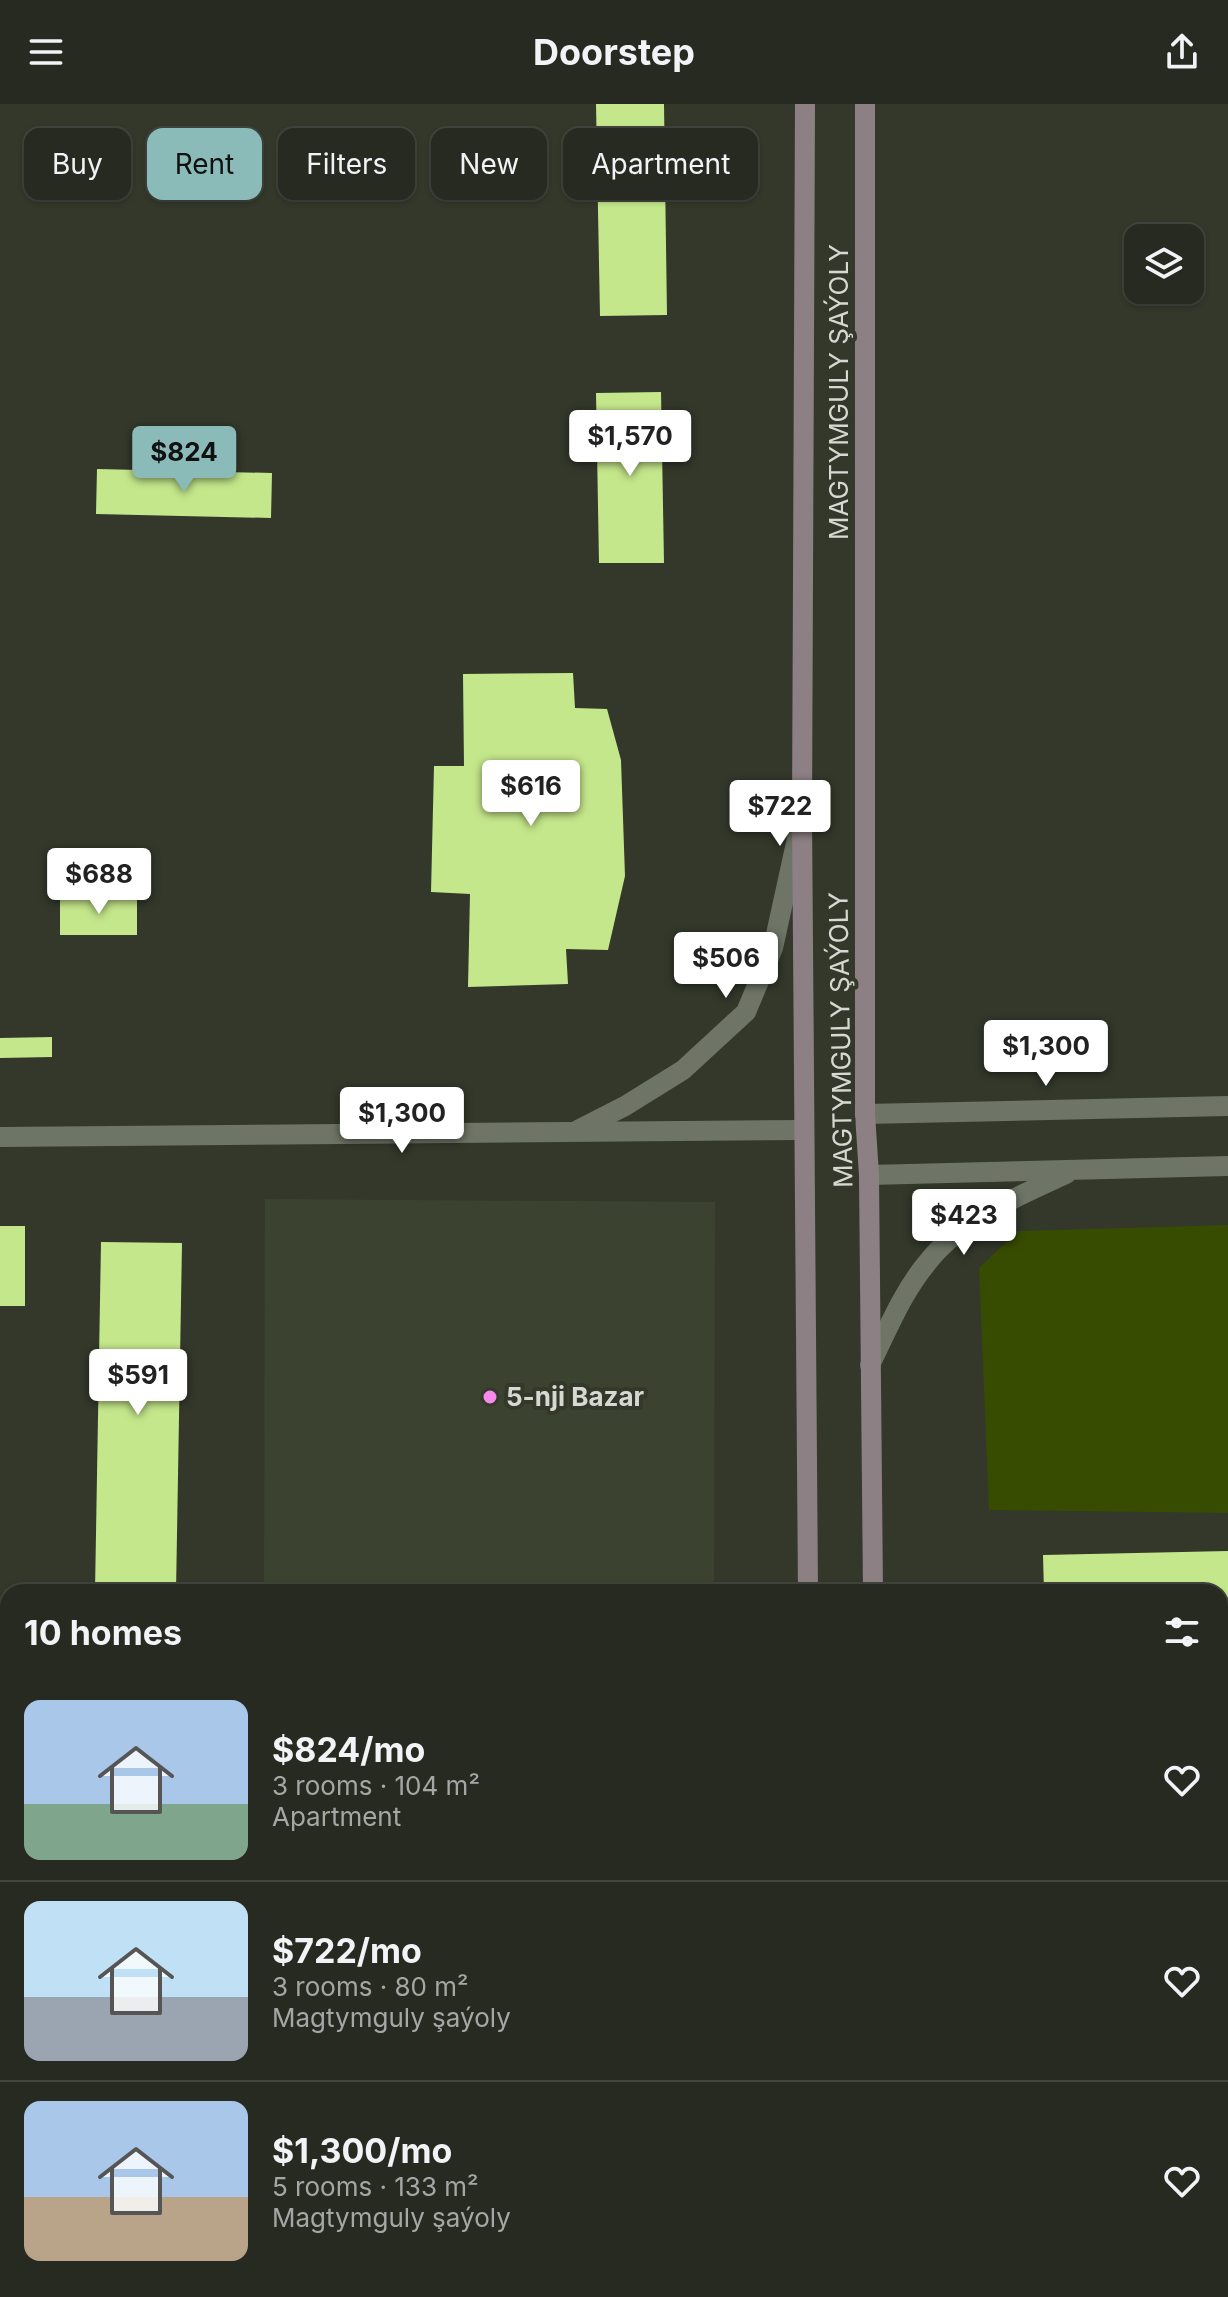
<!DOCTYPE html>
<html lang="en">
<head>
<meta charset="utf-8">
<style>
  :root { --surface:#262a20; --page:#2e3229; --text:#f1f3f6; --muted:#a4a7a5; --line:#42463e; --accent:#8bbbb9 }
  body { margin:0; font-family:Inter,sans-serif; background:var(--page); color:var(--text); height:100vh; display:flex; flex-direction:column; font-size:30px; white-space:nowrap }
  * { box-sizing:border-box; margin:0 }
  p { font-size:26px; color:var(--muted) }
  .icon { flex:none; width:44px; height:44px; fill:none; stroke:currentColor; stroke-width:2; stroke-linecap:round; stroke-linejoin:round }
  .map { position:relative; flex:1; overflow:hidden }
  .details { position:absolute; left:0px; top:1480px; width:1228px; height:714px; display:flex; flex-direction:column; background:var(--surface); border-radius:24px 24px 0 0; box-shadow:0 2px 6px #0004,0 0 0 2px var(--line) }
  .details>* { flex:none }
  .banner { position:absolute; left:24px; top:24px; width:800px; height:72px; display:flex; gap:16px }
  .fabs { position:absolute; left:1124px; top:120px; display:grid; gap:16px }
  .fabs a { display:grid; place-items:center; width:80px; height:80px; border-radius:16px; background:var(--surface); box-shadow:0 2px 6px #0004,0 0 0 2px var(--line); font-size:40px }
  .price { position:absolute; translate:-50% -68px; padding:0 18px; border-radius:8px; background:#fff; color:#222; font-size:26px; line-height:52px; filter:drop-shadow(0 2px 4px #0008) }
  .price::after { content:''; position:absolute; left:50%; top:48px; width:24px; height:18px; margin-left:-12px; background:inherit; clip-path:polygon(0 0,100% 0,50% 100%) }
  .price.current { background:var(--accent); color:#111 }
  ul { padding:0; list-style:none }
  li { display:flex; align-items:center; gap:24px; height:200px; padding:0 24px }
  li+li { border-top:2px solid var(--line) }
  li span { display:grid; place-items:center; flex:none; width:224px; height:160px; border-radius:16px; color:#555 }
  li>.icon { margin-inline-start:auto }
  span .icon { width:96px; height:96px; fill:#fffc; stroke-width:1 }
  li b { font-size:34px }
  h2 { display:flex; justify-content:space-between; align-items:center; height:96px; padding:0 24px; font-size:34px }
  .chip { padding:0 28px; border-radius:16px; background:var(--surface); box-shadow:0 2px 6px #0004,0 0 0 2px var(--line); font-size:28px; line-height:72px }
  .chip.current { background:var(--accent); color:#111 }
  header { display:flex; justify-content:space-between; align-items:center; height:104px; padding:0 24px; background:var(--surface); font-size:36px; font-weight:700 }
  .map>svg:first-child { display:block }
  .built { fill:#3b422f }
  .green { fill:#374c00 }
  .building { fill:#c5e78b }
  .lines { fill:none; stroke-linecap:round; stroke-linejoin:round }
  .lane { stroke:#6e7466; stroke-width:20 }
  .street { stroke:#6e7466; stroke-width:20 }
  .secondary { stroke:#8d8085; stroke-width:20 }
  .poi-dot { fill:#f788ec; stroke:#33382b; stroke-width:3 }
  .labels { text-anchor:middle; stroke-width:8; stroke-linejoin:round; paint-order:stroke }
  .street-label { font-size:26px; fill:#d6d9d1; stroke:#33382b }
  .poi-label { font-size:26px; font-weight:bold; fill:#d6d9d1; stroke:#33382b; text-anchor:start }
</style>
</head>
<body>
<header><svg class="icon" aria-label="menu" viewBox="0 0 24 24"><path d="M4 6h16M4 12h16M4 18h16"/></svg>Doorstep<svg class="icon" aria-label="share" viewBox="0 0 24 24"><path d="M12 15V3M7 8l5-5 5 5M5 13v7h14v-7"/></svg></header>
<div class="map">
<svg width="1228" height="2193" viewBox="0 0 1228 2193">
  <rect width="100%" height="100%" fill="#33382b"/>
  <g class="built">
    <path d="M265 1095 715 1098 714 1488H264Z"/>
    <path d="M1220 1809H1228V2193H990V2186H1220Z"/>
  </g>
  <path class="green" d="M1228 1121V1409L989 1406 979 1164 1018 1127Z"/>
  <g class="building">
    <path d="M596 0H664L667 211 600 212Z"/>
    <path d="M661 288 664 459H599L596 289Z"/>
    <path d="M97 365 272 369 271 414 96 410Z"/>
    <path d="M573 569 575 604 607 605 621 656 625 772 608 846 566 845 568 880 468 883 470 790 431 788 434 662H464L463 570Z"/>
    <path d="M137 792V831H60V793Z"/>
    <path d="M52 933V953L0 954V934Z"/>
    <rect x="0" y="1122" width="25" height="80"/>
    <path d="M101 1138 182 1139 176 1488H95Z"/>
    <path d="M1228 1447V1538L1220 1539V1488H1044L1043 1451Z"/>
    <rect x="1220" y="1700" width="8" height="83"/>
    <rect x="0" y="1702" width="8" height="76"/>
    <path d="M1220 1987 1228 1988V2150H1220Z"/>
    <path d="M91 2186H165L166 2193H92Z"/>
    <rect x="520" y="2186" width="70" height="7"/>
  </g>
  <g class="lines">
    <g class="lane">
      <path d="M0 1823H8"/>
      <path d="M470 2186 473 2193"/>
    </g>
    <g class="street">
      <path d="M865 1010 1228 1002"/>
      <path d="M578 1026 625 1002 683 966 746 908 773 844 798 730"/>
      <path d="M0 1033 803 1026"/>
      <path d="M869 1071 1228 1062"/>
      <path d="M870 1261C887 1227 902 1189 927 1159 961 1115 1017 1093 1066 1070"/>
    </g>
    <g class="secondary">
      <path d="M805 0 802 711 808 1488"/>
      <path d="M865 0V1010L869 1071 873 1488"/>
      <path d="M816 2186V2193"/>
      <path d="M879 2186 880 2193"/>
    </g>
  </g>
  <circle class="poi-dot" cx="490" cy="1293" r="8"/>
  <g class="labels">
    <g class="street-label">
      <text transform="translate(839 288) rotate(-90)" y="9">MAGTYMGULY ŞAÝOLY</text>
      <text transform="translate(841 936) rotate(-91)" y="9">MAGTYMGULY ŞAÝOLY</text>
    </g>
    <g class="poi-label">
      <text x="506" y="1302">5-nji Bazar</text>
    </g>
  </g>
</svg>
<div class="fabs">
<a><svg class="icon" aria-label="layers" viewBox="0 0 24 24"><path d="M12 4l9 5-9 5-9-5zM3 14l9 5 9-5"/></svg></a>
</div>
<b class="price" style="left:630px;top:374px">$1,570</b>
<b class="price current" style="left:184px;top:390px">$824</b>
<b class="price" style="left:531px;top:724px">$616</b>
<b class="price" style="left:780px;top:744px">$722</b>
<b class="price" style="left:99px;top:812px">$688</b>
<b class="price" style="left:726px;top:896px">$506</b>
<b class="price" style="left:1046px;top:984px">$1,300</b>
<b class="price" style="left:402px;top:1051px">$1,300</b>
<b class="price" style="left:964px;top:1153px">$423</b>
<b class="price" style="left:138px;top:1313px">$591</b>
<div class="banner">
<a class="chip">Buy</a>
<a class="chip current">Rent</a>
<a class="chip">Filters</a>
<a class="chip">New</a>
<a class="chip">Apartment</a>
</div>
<section class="details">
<h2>10 homes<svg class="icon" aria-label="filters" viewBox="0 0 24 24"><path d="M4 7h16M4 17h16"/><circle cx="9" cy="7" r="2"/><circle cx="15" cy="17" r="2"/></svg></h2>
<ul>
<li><span style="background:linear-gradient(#a9c7e8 65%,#7fa58c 0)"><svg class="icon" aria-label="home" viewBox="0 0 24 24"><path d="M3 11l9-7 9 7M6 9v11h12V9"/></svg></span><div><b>$824/mo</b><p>3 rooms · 104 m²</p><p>Apartment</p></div><svg class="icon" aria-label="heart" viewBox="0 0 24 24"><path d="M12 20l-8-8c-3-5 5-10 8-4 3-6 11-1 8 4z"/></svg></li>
<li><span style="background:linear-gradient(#bfe0f5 60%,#9aa5b1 0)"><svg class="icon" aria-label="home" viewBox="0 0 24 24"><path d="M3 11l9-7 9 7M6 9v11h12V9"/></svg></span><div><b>$722/mo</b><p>3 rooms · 80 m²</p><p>Magtymguly şaýoly</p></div><svg class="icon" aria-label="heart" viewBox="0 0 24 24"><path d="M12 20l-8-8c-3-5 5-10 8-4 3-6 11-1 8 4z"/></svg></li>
<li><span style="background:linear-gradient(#a9c7e8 60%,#b9a48a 0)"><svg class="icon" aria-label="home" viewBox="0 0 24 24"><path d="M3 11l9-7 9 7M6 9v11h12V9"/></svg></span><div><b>$1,300/mo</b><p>5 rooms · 133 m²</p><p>Magtymguly şaýoly</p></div><svg class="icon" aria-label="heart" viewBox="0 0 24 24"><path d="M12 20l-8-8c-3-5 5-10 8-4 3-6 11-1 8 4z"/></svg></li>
</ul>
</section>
</div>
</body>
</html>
